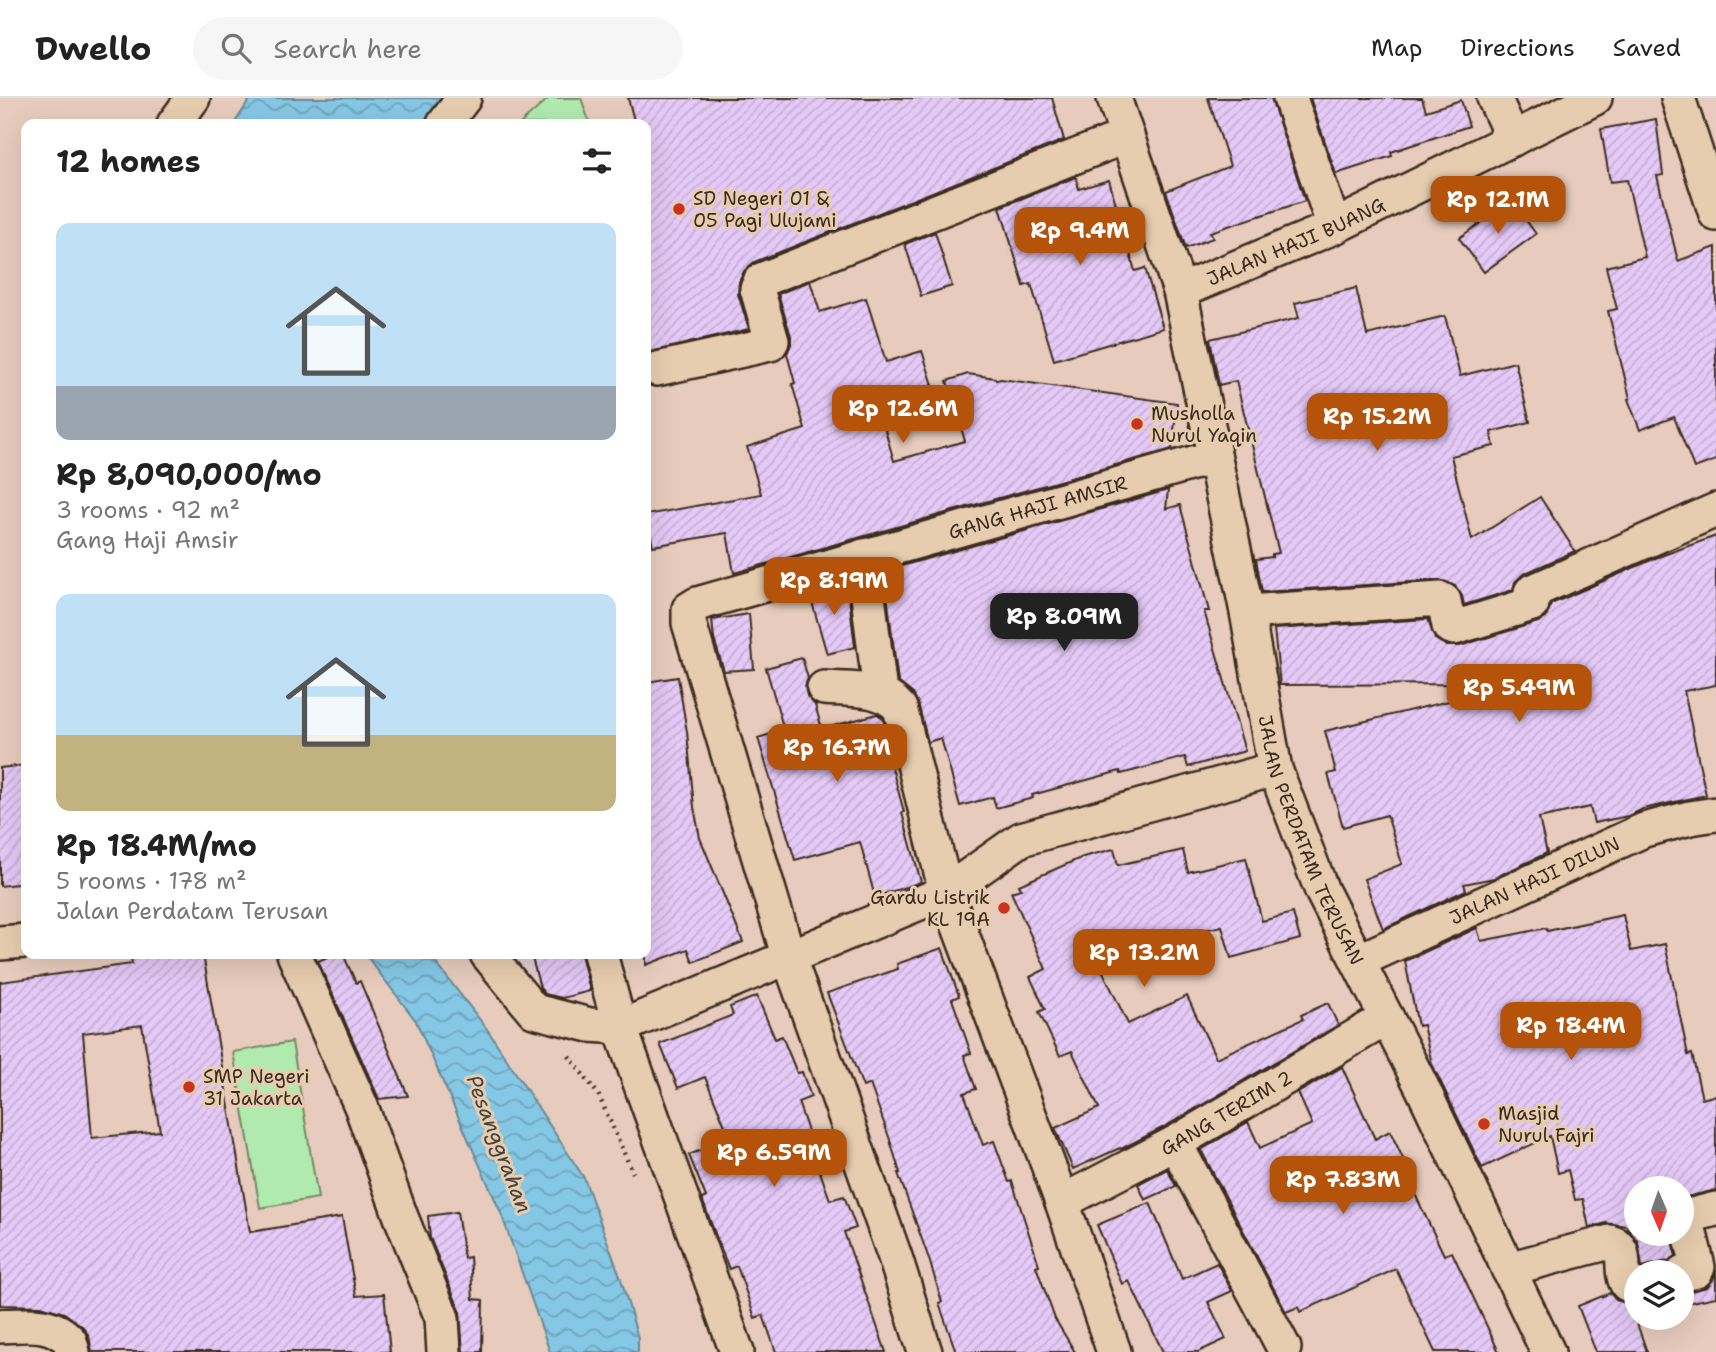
<!DOCTYPE html>
<html lang="en">
<head>
<meta charset="utf-8">
<style>
  :root { --surface:#fff; --page:#f6f6f6; --text:#222; --muted:#767676; --line:#e0e0e0; --accent:#b45309 }
  body { margin:0; font-family:"Shantell Sans",sans-serif; background:var(--page); color:var(--text); height:100vh; display:flex; flex-direction:column; font-size:26px; white-space:nowrap }
  * { box-sizing:border-box; margin:0 }
  p { font-size:23px; color:var(--muted) }
  .icon { flex:none; width:38px; height:38px; fill:none; stroke:currentColor; stroke-width:2; stroke-linecap:round; stroke-linejoin:round }
  .map { position:relative; flex:1; overflow:hidden }
  .details { position:absolute; left:21px; top:21px; width:630px; height:840px; display:flex; flex-direction:column; background:var(--surface); border-radius:14px; box-shadow:0 7px 28px #0002 }
  .details>* { flex:none }
  .needle { width:46px; rotate:178deg }
  .fabs { position:absolute; left:1624px; top:1078px; display:grid; gap:14px }
  .fabs a { display:grid; place-items:center; width:70px; height:70px; border-radius:50%; background:var(--surface); box-shadow:0 7px 28px #0002; font-size:35px }
  .price { position:absolute; translate:-50% -60px; padding:0 16px; border-radius:14px; background:var(--accent); color:#fff; font-size:23px; line-height:46px; filter:drop-shadow(0 2px 4px #0008) }
  .price::after { content:''; position:absolute; left:50%; top:42px; width:21px; height:16px; margin-left:-10px; background:inherit; clip-path:polygon(0 0,100% 0,50% 100%) }
  .price.current { background:#222; color:#fff }
  ul { padding:0; list-style:none }
  li { display:grid; align-content:center; gap:14px; height:371px; padding:0 35px }
  li span { display:grid; place-items:center; height:217px; border-radius:14px; color:#555 }
  li>.icon { margin-inline-start:auto }
  span .icon { width:126px; height:126px; fill:#fffc; stroke-width:1 }
  li b { font-size:30px }
  h2 { display:flex; justify-content:space-between; align-items:center; height:84px; padding:0 35px; font-size:30px }
  header { display:flex; align-items:center; gap:42px; box-sizing:border-box; height:98px; padding:0 35px; background:var(--surface); border-bottom:2px solid var(--line) }
  header strong { font-size:33px }
  nav { display:flex; gap:38px; margin-inline-start:auto; font-size:24px }
  .search { width:490px; height:63px; background:var(--page); display:flex; align-items:center; gap:18px; box-sizing:border-box; padding:0 24px; border-radius:38px; color:var(--muted); font-size:26px }
  .map>svg:first-child { display:block }
  .built { fill:#e6cbce }
  .pitch { fill:#b0eaaf; stroke:#768a66; stroke-width:2 }
  .water { fill:url(#water-waves); stroke:#678996; stroke-width:2 }
  .building { fill:url(#building-hatch); stroke:#3b2a1e; stroke-width:2; fill-rule:evenodd }
  .lines { fill:none; stroke-linecap:round; stroke-linejoin:round }
  .minor-casing { stroke:#3b2a1e; stroke-width:38 }
  .path { stroke:#3b2a1e; stroke-width:4.5; stroke-dasharray:2 5; stroke-linecap:butt }
  .minor { stroke:#e7cdaf; stroke-width:33 }
  .poi-dot { fill:#c8321e; stroke:#e7cdaf; stroke-width:2.5 }
  .labels { text-anchor:middle; stroke-width:6; stroke-linejoin:round; paint-order:stroke }
  .poi-label { font-size:19px; fill:#3b2a1e; stroke:#e7cdaf; text-anchor:start }
  .street-label { font-size:19px; fill:#3b2a1e; stroke:#e7cdaf }
  .water-label { font-size:21px; font-style:italic; fill:#46423c; stroke:#e7cdaf }
</style>
</head>
<body>
<header>
<strong>Dwello</strong>
<div class="search"><svg class="icon" aria-label="search" viewBox="0 0 24 24"><circle cx="10" cy="10" r="6"/><path d="M15 15l6 6"/></svg>Search here</div>
<nav><a>Map</a><a>Directions</a><a>Saved</a></nav>
</header>
<div class="map">
<svg width="1716" height="1254" viewBox="0 0 1716 1254">
  <defs>
    <pattern id="water-waves" width="16" height="10" patternUnits="userSpaceOnUse" patternTransform="scale(1.75)"><rect width="16" height="10" fill="#85c8e6"/><path d="M0 5q4-4 8 0t8 0" fill="none" stroke="#6ea3ba"/></pattern>
    <pattern id="building-hatch" width="6" height="6" patternUnits="userSpaceOnUse" patternTransform="scale(1.75)"><rect width="6" height="6" fill="#e5c9f7"/><path d="M-1 1l2-2M0 6l6-6M5 7l2-2" fill="none" stroke="#c5add3"/></pattern>
  </defs>
  <rect width="100%" height="100%" fill="#e7ccbd"/>
  <filter id="ink" filterUnits="userSpaceOnUse"><feTurbulence type="fractalNoise" baseFrequency=".0143" numOctaves="2"/><feDisplacementMap in="SourceGraphic" scale="14" xChannelSelector="R" yChannelSelector="G"/><feConvolveMatrix kernelMatrix="1 2 1 2 8 2 1 2 1" color-interpolation-filters="sRGB"/></filter>
  <g filter="url(#ink)">
    <path class="built" d="M483 856H593L602 893 529 913Z"/>
    <g class="pitch">
      <path d="M549 0H581L590 26H520Z"/>
      <path d="M292 944 318 1100 260 1110 233 954Z"/>
    </g>
    <g class="water">
      <path d="M251 0H440L422 26H234Z"/>
      <path d="M365 856H429L487 931 584 1080 621 1181 638 1240V1254H550L501 1115 416 923Z"/>
    </g>
    <g class="building">
      <path d="M628 0H1052L1064 42 754 164 744 173 739 184 738 196 749 231 646 255V26H635Z"/>
      <path d="M1208 0H1271L1305 103 1210 134 1213 140 1186 150 1166 93 1230 68Z"/>
      <path d="M1310 0H1422L1426 13 1461 2 1469 28 1391 54 1392 58 1336 76Z"/>
      <path d="M1656 21 1663 77 1657 78 1678 163 1716 149V362L1694 370 1674 319 1640 332 1628 301 1630 300 1608 213 1617 211 1606 169 1645 159 1627 82 1610 84 1601 31Z"/>
      <path d="M1076 79 1079 91 1109 82 1135 173 1145 170 1163 230 1054 262 1031 186 1024 188 1000 109Z"/>
      <path d="M1512 103 1536 136 1484 174 1459 140Z"/>
      <path d="M935 134 952 188 921 198 905 146Z"/>
      <path d="M810 183 820 214 866 200 886 264 922 253 933 287 877 304 894 363 965 343 947 283 968 276 995 280 996 282 1001 281 1177 305 1172 351 734 475 727 435 653 448 646 417 761 396 747 349 805 331 792 286 795 285 787 256 791 246V238L778 196Z"/>
      <path d="M1356 190 1367 237 1445 218 1460 278 1515 264 1530 324 1491 334 1494 348 1451 358 1472 442 1540 399 1575 453 1523 476 1515 484 1513 492 1464 507 1462 498 1455 488 1440 482 1262 494 1256 461 1272 459V456L1279 455 1236 283 1219 287 1210 241 1299 220 1295 205Z"/>
      <path d="M1168 392 1166 411 1180 407 1209 513H1204L1245 653 1188 669 1185 659 1121 676 1120 673 1032 697 1033 700 996 710 993 699 960 708 941 640 928 644 918 605 913 596 898 584 884 473Z"/>
      <path d="M1716 438V587L1684 593 1706 697 1643 711 1628 718 1594 725 1590 709 1539 720 1547 755 1494 780 1464 786 1466 792 1383 831 1364 781 1402 766 1387 717 1343 729 1328 676 1336 674 1325 633 1482 595 1481 586 1280 587 1274 531 1428 521 1435 541 1447 548H1460L1538 524 1546 520 1551 506 1658 459Z"/>
      <path d="M847 483 855 549 827 556 809 494Z"/>
      <path d="M749 516 754 571 724 573 714 541 712 522Z"/>
      <path d="M802 560 808 580 805 588 807 598 815 607 822 631 877 616 883 620 891 654 888 655 904 714 902 715 921 784 875 799 860 744 795 762 758 640 784 632 766 570Z"/>
      <path d="M678 579 687 634 694 709 700 740 743 844 693 864 688 851 646 867V584Z"/>
      <path d="M26 667V785L0 788V670Z"/>
      <path d="M1114 751 1118 767 1183 752 1188 774 1246 760 1262 823 1293 815 1300 841 1231 860 1222 828 1095 857 1128 926 1187 898 1216 960 1303 921 1301 917 1328 905 1338 927 1166 1028 1121 1051 1120 1050 1073 1071 1055 1030 1099 1010 1072 953 1060 958 1039 914 1045 911 1030 879 1046 871 1011 794 1021 791 1019 787 1083 759Z"/>
      <path d="M1623 817 1631 853 1665 846 1688 957 1692 956 1702 1001 1716 997V1092L1682 1100V1090H1636V1136H1670L1676 1158 1668 1163 1642 1169 1638 1144 1626 1128 1606 1125 1589 1130 1583 1101 1575 1102 1568 1072 1558 1075 1550 1038 1482 1070 1432 966 1423 927 1418 928 1405 863 1477 830 1481 843 1546 830 1547 833Z"/>
      <path d="M942 850 959 898 952 901 971 955 964 957 976 991 964 995 983 1047 994 1043 1009 1084 1012 1083 1039 1167 1036 1168 1055 1221 1075 1254H956L939 1205 942 1204 929 1161 898 1075H900L889 1039 870 986 863 989 827 895 898 871 897 866Z"/>
      <path d="M153 856H203L250 1134 342 1119 356 1198 384 1196 390 1254H92L89 1238 83 1229 64 1215 41 1208 0 1207V884L132 866 131 859ZM142 927 160 1033 92 1040 83 935Z"/>
      <path d="M334 856H343L356 885 360 883 408 998 379 1001 318 863Z"/>
      <path d="M531 856H581L590 893 562 900 545 896 540 890Z"/>
      <path d="M757 898 775 941 782 938 797 975 802 974 811 999 798 1004 814 1051H812L830 1102 844 1098 856 1130 844 1134 886 1254H776L763 1217 755 1220 737 1168 729 1171 716 1138 702 1101 706 1099 689 1057 730 1040 705 979 678 990 660 946 733 917 730 909Z"/>
      <path d="M1342 969 1375 1041 1390 1033 1407 1069 1403 1071 1444 1157 1452 1154 1499 1254H1435L1396 1171 1300 1214 1298 1209 1286 1214 1201 1052 1248 1024 1260 1050 1312 1026 1298 995Z"/>
      <path d="M1167 1071 1176 1088 1145 1102 1138 1086Z"/>
      <path d="M1150 1105 1182 1181 1217 1165 1232 1193 1208 1204 1226 1241 1198 1254H1163L1129 1183 1122 1186 1097 1127Z"/>
      <path d="M457 1114 464 1160 470 1159 473 1201 483 1202 482 1254H463L460 1213 430 1140 428 1118Z"/>
      <path d="M1716 1172V1199L1682 1206V1195L1707 1189 1713 1182Z"/>
      <path d="M1610 1195 1616 1202 1630 1206 1647 1254H1596L1578 1208Z"/>
    </g>
    <g class="lines">
      <defs>
        <g id="minor">
          <path id="s1" d="M1114 0 1180 193 1247 514 1275 671 1322 793 1422 989 1548 1254"/>
          <path d="M1290 0 1334 129"/>
          <path d="M1494 0 1513 41"/>
          <path d="M1678 0 1716 116"/>
          <path d="M174 26 193 0"/>
          <path d="M444 26 464 0"/>
          <path id="s2" d="M1180 193 1334 129 1595 0"/>
          <path d="M657 271 770 246 772 243 757 191 761 182 1127 38"/>
          <path d="M863 458 880 594"/>
          <path d="M1247 514 1441 501 1444 503 1449 528 1454 530 1532 506 1531 494 1716 412"/>
          <path d="M824 590C852 592 881 588 900 610L946 794 1062 1104 1114 1254"/>
          <path d="M0 845 26 843"/>
          <path d="M294 856 361 1008 401 1119 442 1220 444 1254"/>
          <path d="M487 856 534 913 590 927 620 929 946 794 1021 741 1275 671"/>
          <path d="M600 856 620 929 737 1254"/>
          <path id="s3" d="M1358 863 1644 732 1690 720 1716 716"/>
          <path d="M1175 1045 1284 1250"/>
          <path id="s4" d="M1062 1104 1175 1045 1387 920"/>
          <path d="M1508 1171 1610 1144C1630 1149 1618 1172 1627 1186L1636 1187"/>
          <path d="M1682 1176 1696 1173 1698 1169 1688 1127V1118L1716 1111"/>
          <path d="M0 1228C26 1227 51 1222 70 1243L73 1254"/>
          <path id="s5" d="M925 1254 895 1159 789 860 689 525V511L697 506 1214 359"/>
        </g>
      </defs>
      <use href="#minor" class="minor-casing"/>
      <path class="path" d="M569 958 598 996 633 1075"/>
      <use href="#minor" class="minor"/>
    </g>
  </g>
  <g class="poi-dot">
    <circle cx="679" cy="111" r="7"/>
    <circle cx="1137" cy="326" r="7"/>
    <circle cx="1004" cy="810" r="7"/>
    <circle cx="189" cy="989" r="7"/>
    <circle cx="1484" cy="1026" r="7"/>
  </g>
  <g class="labels">
    <g class="poi-label">
      <text x="693" y="107">SD Negeri 01 &amp;<tspan x="693" dy="22">05 Pagi Ulujami</tspan></text>
      <text x="1151" y="322">Musholla<tspan x="1151" dy="22">Nurul Yaqin</tspan></text>
      <text x="990" y="806" text-anchor="end">Gardu Listrik<tspan x="990" dy="22">KL 19A</tspan></text>
      <text x="203" y="985">SMP Negeri<tspan x="203" dy="22">31 Jakarta</tspan></text>
      <text x="1498" y="1022">Masjid<tspan x="1498" dy="22">Nurul Fajri</tspan></text>
    </g>
    <g class="street-label">
      <text dy="7" stroke="none"><textPath href="#s2" startOffset="126">JALAN HAJI BUANG</textPath></text>
      <text dy="7" stroke="none"><textPath href="#s5" startOffset="1144">GANG HAJI AMSIR</textPath></text>
      <text dy="7" stroke="none"><textPath href="#s1" startOffset="770">JALAN PERDATAM TERUSAN</textPath></text>
      <text dy="7" stroke="none"><textPath href="#s3" startOffset="194">JALAN HAJI DILUN</textPath></text>
      <text dy="7" stroke="none"><textPath href="#s4" startOffset="187">GANG TERIM 2</textPath></text>
    </g>
    <g class="water-label">
      <text transform="translate(499 1046) rotate(69)" y="7">Pesanggrahan</text>
    </g>
  </g>
</svg>
<div class="fabs">
<a><svg class="needle" viewBox="-14 -14 28 28"><path d="M0-13l5 13h-10z" fill="#e53935"/><path d="M0 13l5-13h-10z" fill="#767676"/></svg></a>
<a><svg class="icon" aria-label="layers" viewBox="0 0 24 24"><path d="M12 4l9 5-9 5-9-5zM3 14l9 5 9-5"/></svg></a>
</div>
<b class="price" style="left:1498px;top:138px">Rp 12.1M</b>
<b class="price" style="left:1080px;top:169px">Rp 9.4M</b>
<b class="price" style="left:903px;top:347px">Rp 12.6M</b>
<b class="price" style="left:1377px;top:355px">Rp 15.2M</b>
<b class="price" style="left:834px;top:519px">Rp 8.19M</b>
<b class="price current" style="left:1064px;top:555px">Rp 8.09M</b>
<b class="price" style="left:1519px;top:626px">Rp 5.49M</b>
<b class="price" style="left:837px;top:686px">Rp 16.7M</b>
<b class="price" style="left:1144px;top:891px">Rp 13.2M</b>
<b class="price" style="left:1571px;top:964px">Rp 18.4M</b>
<b class="price" style="left:774px;top:1091px">Rp 6.59M</b>
<b class="price" style="left:1343px;top:1118px">Rp 7.83M</b>
<section class="details">
<h2>12 homes<svg class="icon" aria-label="filters" viewBox="0 0 24 24"><path d="M4 7h16M4 17h16"/><circle cx="9" cy="7" r="2"/><circle cx="15" cy="17" r="2"/></svg></h2>
<ul>
<li><span style="background:linear-gradient(#bfe0f5 75%,#9aa5b1 0)"><svg class="icon" aria-label="home" viewBox="0 0 24 24"><path d="M3 11l9-7 9 7M6 9v11h12V9"/></svg></span><div><b>Rp 8,090,000/mo</b><p>3 rooms · 92 m²</p><p>Gang Haji Amsir</p></div></li>
<li><span style="background:linear-gradient(#bfe0f5 65%,#c2b280 0)"><svg class="icon" aria-label="home" viewBox="0 0 24 24"><path d="M3 11l9-7 9 7M6 9v11h12V9"/></svg></span><div><b>Rp 18.4M/mo</b><p>5 rooms · 178 m²</p><p>Jalan Perdatam Terusan</p></div></li>
</ul>
</section>
</div>
</body>
</html>
